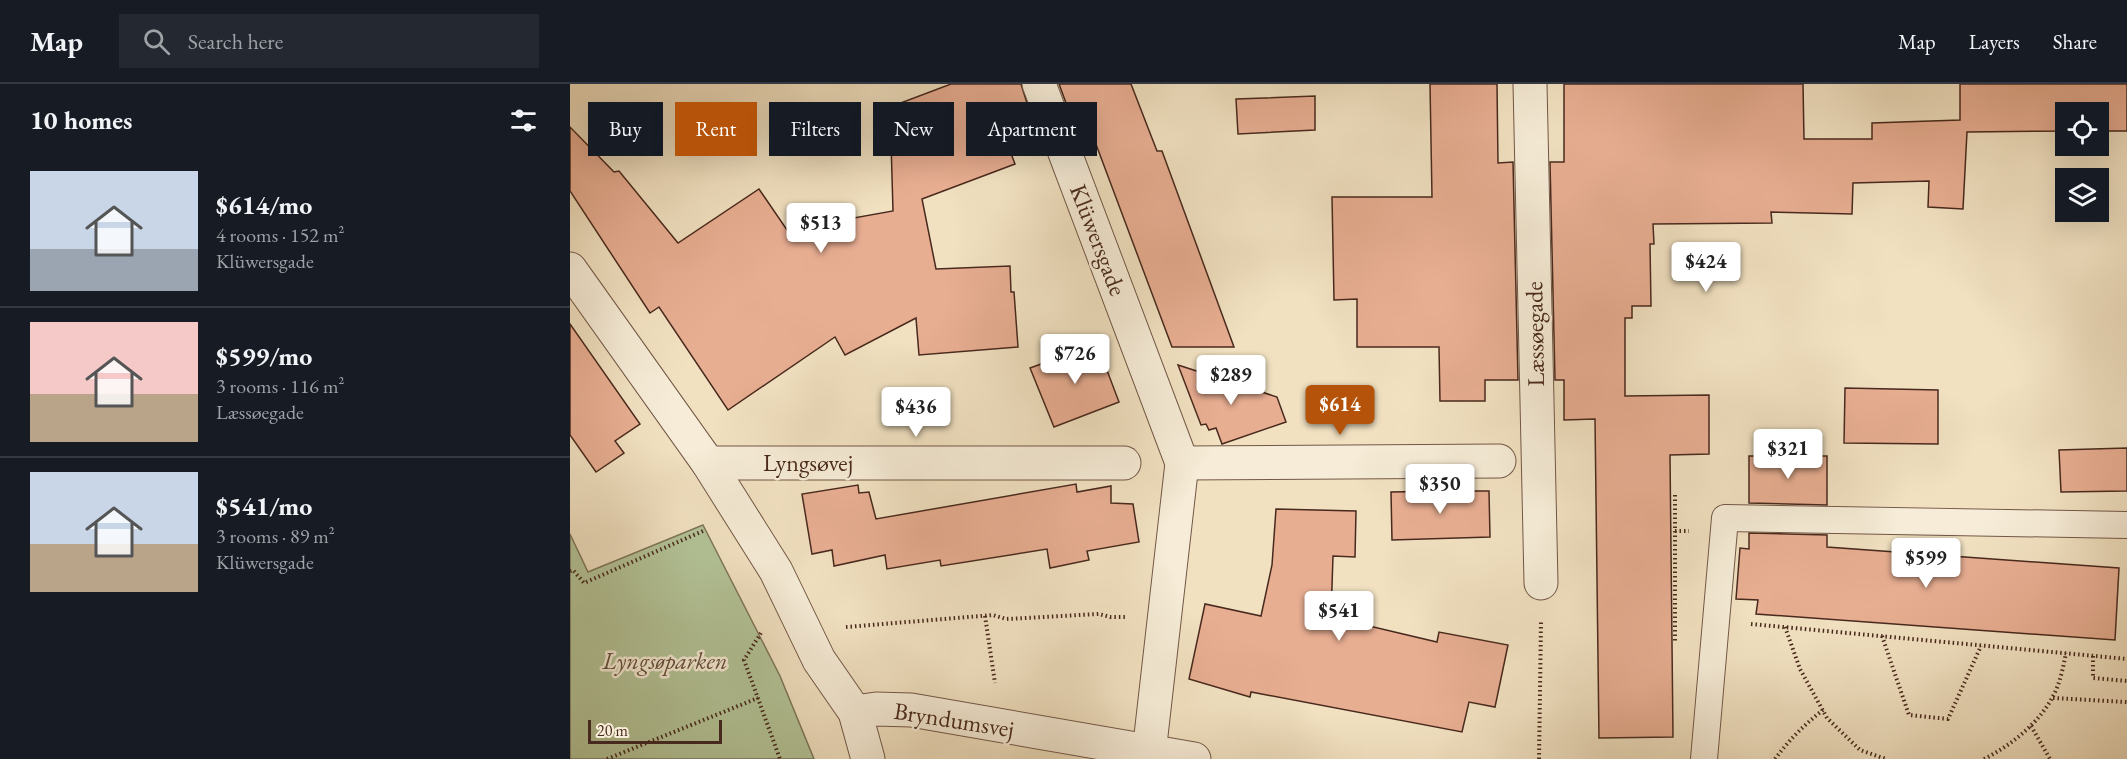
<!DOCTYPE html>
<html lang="en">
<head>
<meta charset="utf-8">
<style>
  :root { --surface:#171b24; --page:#242831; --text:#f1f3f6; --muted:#9ea1a6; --line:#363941; --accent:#b45309 }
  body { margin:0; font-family:"EB Garamond",serif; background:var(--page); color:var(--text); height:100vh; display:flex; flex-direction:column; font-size:22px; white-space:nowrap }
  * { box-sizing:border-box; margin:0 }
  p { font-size:20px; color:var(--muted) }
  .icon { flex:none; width:33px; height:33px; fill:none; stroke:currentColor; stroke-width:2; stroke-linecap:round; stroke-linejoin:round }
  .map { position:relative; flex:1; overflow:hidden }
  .panel { display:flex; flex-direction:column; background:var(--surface); width:570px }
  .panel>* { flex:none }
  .top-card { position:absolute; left:18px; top:18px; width:570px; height:54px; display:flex; gap:12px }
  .tools { position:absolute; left:1485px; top:18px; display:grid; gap:12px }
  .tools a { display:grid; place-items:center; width:54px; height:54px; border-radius:0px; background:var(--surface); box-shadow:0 6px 24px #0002; font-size:30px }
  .scale { position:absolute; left:18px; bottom:15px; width:134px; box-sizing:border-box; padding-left:6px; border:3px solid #48291d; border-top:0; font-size:16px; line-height:21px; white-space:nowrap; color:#48291d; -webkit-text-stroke:4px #f6ecd7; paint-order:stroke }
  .price { position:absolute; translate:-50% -51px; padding:0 14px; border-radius:6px; background:#fff; color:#222; font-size:20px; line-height:39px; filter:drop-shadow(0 2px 3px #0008) }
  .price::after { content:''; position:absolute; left:50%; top:36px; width:18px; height:14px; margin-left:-9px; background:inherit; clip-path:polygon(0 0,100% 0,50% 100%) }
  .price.active { background:var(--accent); color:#fff }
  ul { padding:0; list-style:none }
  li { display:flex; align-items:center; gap:18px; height:150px; padding:0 30px }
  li+li { border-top:2px solid var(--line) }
  li span { display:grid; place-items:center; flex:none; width:168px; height:120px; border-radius:0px; color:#555 }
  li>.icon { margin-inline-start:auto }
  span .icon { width:72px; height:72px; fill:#fffc; stroke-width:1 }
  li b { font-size:26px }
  h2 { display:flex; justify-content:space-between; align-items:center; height:72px; padding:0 30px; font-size:26px }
  .tag { padding:0 21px; border-radius:0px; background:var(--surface); box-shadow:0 6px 24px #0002; font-size:21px; line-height:54px }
  .tag.active { background:var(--accent); color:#fff }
  header { display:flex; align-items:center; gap:36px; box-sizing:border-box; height:84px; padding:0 30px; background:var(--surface); border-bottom:2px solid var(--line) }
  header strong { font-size:28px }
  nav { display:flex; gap:33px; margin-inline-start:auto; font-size:21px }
  .search { width:420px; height:54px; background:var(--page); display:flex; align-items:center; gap:15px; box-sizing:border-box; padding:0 21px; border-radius:0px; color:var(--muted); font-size:22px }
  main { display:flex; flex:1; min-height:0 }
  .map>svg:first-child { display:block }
  .green { fill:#b3c498; stroke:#7e765a; stroke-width:1.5 }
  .building { fill:#e8ae92; stroke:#48291d; stroke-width:1.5 }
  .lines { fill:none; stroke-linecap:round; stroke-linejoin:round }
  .service-casing { stroke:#725746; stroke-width:28 }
  .minor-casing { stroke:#725746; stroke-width:35 }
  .path { stroke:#48291d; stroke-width:4; stroke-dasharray:1.5 3; stroke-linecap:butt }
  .service { stroke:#f6ecd7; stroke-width:26 }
  .minor { stroke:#f6ecd7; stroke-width:33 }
  .labels { text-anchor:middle; stroke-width:5; stroke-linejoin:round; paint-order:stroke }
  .street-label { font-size:24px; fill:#48291d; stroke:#f6ecd7 }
  .park-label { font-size:24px; font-style:italic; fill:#63503c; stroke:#f6ecd7 }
</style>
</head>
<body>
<header>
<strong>Map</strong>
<div class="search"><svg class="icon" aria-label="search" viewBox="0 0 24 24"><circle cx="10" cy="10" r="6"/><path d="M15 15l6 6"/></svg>Search here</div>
<nav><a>Map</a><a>Layers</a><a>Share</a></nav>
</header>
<main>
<section class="panel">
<h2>10 homes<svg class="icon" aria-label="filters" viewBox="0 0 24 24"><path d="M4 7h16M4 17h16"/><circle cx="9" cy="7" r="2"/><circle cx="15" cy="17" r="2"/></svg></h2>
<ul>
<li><span style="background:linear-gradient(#c9d6e8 65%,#9aa5b1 0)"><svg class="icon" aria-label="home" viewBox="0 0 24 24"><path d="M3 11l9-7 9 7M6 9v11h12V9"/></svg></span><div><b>$614/mo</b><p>4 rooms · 152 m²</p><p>Klüwersgade</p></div></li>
<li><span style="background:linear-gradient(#f6c9c9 60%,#b9a48a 0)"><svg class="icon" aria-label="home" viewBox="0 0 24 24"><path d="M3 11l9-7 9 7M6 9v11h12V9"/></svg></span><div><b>$599/mo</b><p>3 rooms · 116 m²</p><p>Læssøegade</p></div></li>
<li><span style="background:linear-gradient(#c9d6e8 60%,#b9a48a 0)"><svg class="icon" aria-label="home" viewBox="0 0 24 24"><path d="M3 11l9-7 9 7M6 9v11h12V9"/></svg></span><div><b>$541/mo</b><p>3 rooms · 89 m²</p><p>Klüwersgade</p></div></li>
</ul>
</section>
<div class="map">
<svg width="1557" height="675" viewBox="0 0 1557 675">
  <rect width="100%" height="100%" fill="#f1e1c1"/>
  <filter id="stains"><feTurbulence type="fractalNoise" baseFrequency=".00333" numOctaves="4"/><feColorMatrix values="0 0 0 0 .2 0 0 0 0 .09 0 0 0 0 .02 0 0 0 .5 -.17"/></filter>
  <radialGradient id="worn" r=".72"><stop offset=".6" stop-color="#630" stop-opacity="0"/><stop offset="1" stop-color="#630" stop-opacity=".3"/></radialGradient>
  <path class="green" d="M133 441 210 592 244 675H0V450L18 488Z"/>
  <g class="building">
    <path d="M381 0H451L463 38 433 48 445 80 352 115 366 185 440 182 441 208H444L448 263 349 271 346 234 275 271 265 253 158 326 89 223 80 229 0 107V43L44 88 49 87 108 159 189 105 217 146 323 127 320 23Z"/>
    <path d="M489 0H561L587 67H592L664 263H602L512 23 499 27Z"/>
    <path d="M860 0H927L928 79 943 78 948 296H915V317H870L869 263H787V215L764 216 762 113H862Z"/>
    <path d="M994 0H1233L1234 55H1302V39L1390 36V0H1557V47H1528V28H1496V47L1397 48 1393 125 1358 123 1359 97 1283 99 1282 130 1201 128 1202 139 1083 140 1084 160H1080L1081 222H1062V234H1055V312L1139 311V370L1100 371 1103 653 1029 654 1025 335 994 336V296H985L980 78H994Z"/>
    <path d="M745 12V46L668 50 666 15Z"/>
    <path d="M0 240 70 340 45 357 54 369 26 388 0 351Z"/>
    <path d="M527 260 549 318 484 343 460 284Z"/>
    <path d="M608 281 707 313 716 338 652 360 646 344 639 346 636 340 631 341Z"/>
    <path d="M1275 304 1368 306V360L1274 359Z"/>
    <path d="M1557 364V407L1491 408 1489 366Z"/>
    <path d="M1179 372H1257V421L1179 419Z"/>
    <path d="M506 400 507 408 541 402V419L563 420 569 458 517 467 519 476 480 484 477 465 371 482 370 476 317 485 315 471 264 482 262 466 242 470 232 410 288 401 289 409 299 408 306 435Z"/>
    <path d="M878 407H919L920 453 822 456 821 408Z"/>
    <path d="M706 425 786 427 785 473 763 472 761 533 867 558 869 548 938 561 925 623 899 618 892 648 681 608 680 613 619 595 635 520 691 532 702 481Z"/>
    <path d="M1179 449 1257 451V463L1549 484 1545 556 1186 530 1188 516 1166 515 1170 464 1179 465Z"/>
  </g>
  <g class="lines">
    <defs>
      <path id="service" d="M1134 675 1155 434 1557 441"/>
      <g id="minor">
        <path d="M469 0 612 379 579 669"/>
        <path d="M960 0 971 499"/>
        <path d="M0 185 138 379 206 487 249 576 285 628 298 675"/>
        <path d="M138 379H554"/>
        <path d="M612 379 929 377"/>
        <path d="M285 628 306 625 341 626 624 675"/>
      </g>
    </defs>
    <use href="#service" class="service-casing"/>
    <use href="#minor" class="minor-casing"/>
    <g class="path">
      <path d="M1105 411V557"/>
      <path d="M1105 447H1119"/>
      <path d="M0 487 3 486 14 499 133 447"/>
      <path d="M415 532 425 599"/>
      <path d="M1181 540 1557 575"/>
      <path d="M276 543 423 531 436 535 529 530 540 533H555"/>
      <path d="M1215 543 1230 585 1257 634 1290 666 1316 675"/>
      <path d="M191 549 174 576 210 675"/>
      <path d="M1312 552 1339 631 1378 635 1411 562"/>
      <path d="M1523 572V594L1557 597"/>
      <path d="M1483 614 1557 618"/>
      <path d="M1461 642 1480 675"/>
      <path d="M37 675 188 614"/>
      <path d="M969 675 971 538"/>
      <path d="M1205 675C1219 656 1235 640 1253 626"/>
      <path d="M1414 675C1440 662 1468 640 1482 614 1490 600 1493 584 1496 569"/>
    </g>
    <use href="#service" class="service"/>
    <use href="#minor" class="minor"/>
  </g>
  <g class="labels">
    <g class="street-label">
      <text transform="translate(528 156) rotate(69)" y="8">Klüwersgade</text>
      <text transform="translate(965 250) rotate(-91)" y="8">Læssøegade</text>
      <text x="238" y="387">Lyngsøvej</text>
      <text transform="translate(384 636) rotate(9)" y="8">Bryndumsvej</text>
    </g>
    <g class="park-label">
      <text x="95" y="585">Lyngsøparken</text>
    </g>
  </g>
  <rect width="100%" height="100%" filter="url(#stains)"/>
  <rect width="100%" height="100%" fill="url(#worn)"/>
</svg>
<div class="tools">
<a><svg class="icon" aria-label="locate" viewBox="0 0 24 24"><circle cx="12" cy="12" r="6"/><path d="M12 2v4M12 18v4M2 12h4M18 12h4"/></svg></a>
<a><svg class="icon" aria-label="layers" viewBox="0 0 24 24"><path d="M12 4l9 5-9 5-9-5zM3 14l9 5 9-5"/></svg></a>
</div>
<div class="scale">20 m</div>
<b class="price" style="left:251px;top:170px">$513</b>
<b class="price" style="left:1136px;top:209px">$424</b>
<b class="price" style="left:505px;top:301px">$726</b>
<b class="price" style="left:661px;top:322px">$289</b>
<b class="price active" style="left:770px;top:352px">$614</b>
<b class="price" style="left:346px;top:354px">$436</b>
<b class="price" style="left:1218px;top:396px">$321</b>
<b class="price" style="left:870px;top:431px">$350</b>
<b class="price" style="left:1356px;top:505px">$599</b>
<b class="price" style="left:769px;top:558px">$541</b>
<div class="top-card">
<a class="tag">Buy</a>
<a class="tag active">Rent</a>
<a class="tag">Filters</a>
<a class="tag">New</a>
<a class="tag">Apartment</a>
</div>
</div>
</main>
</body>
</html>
